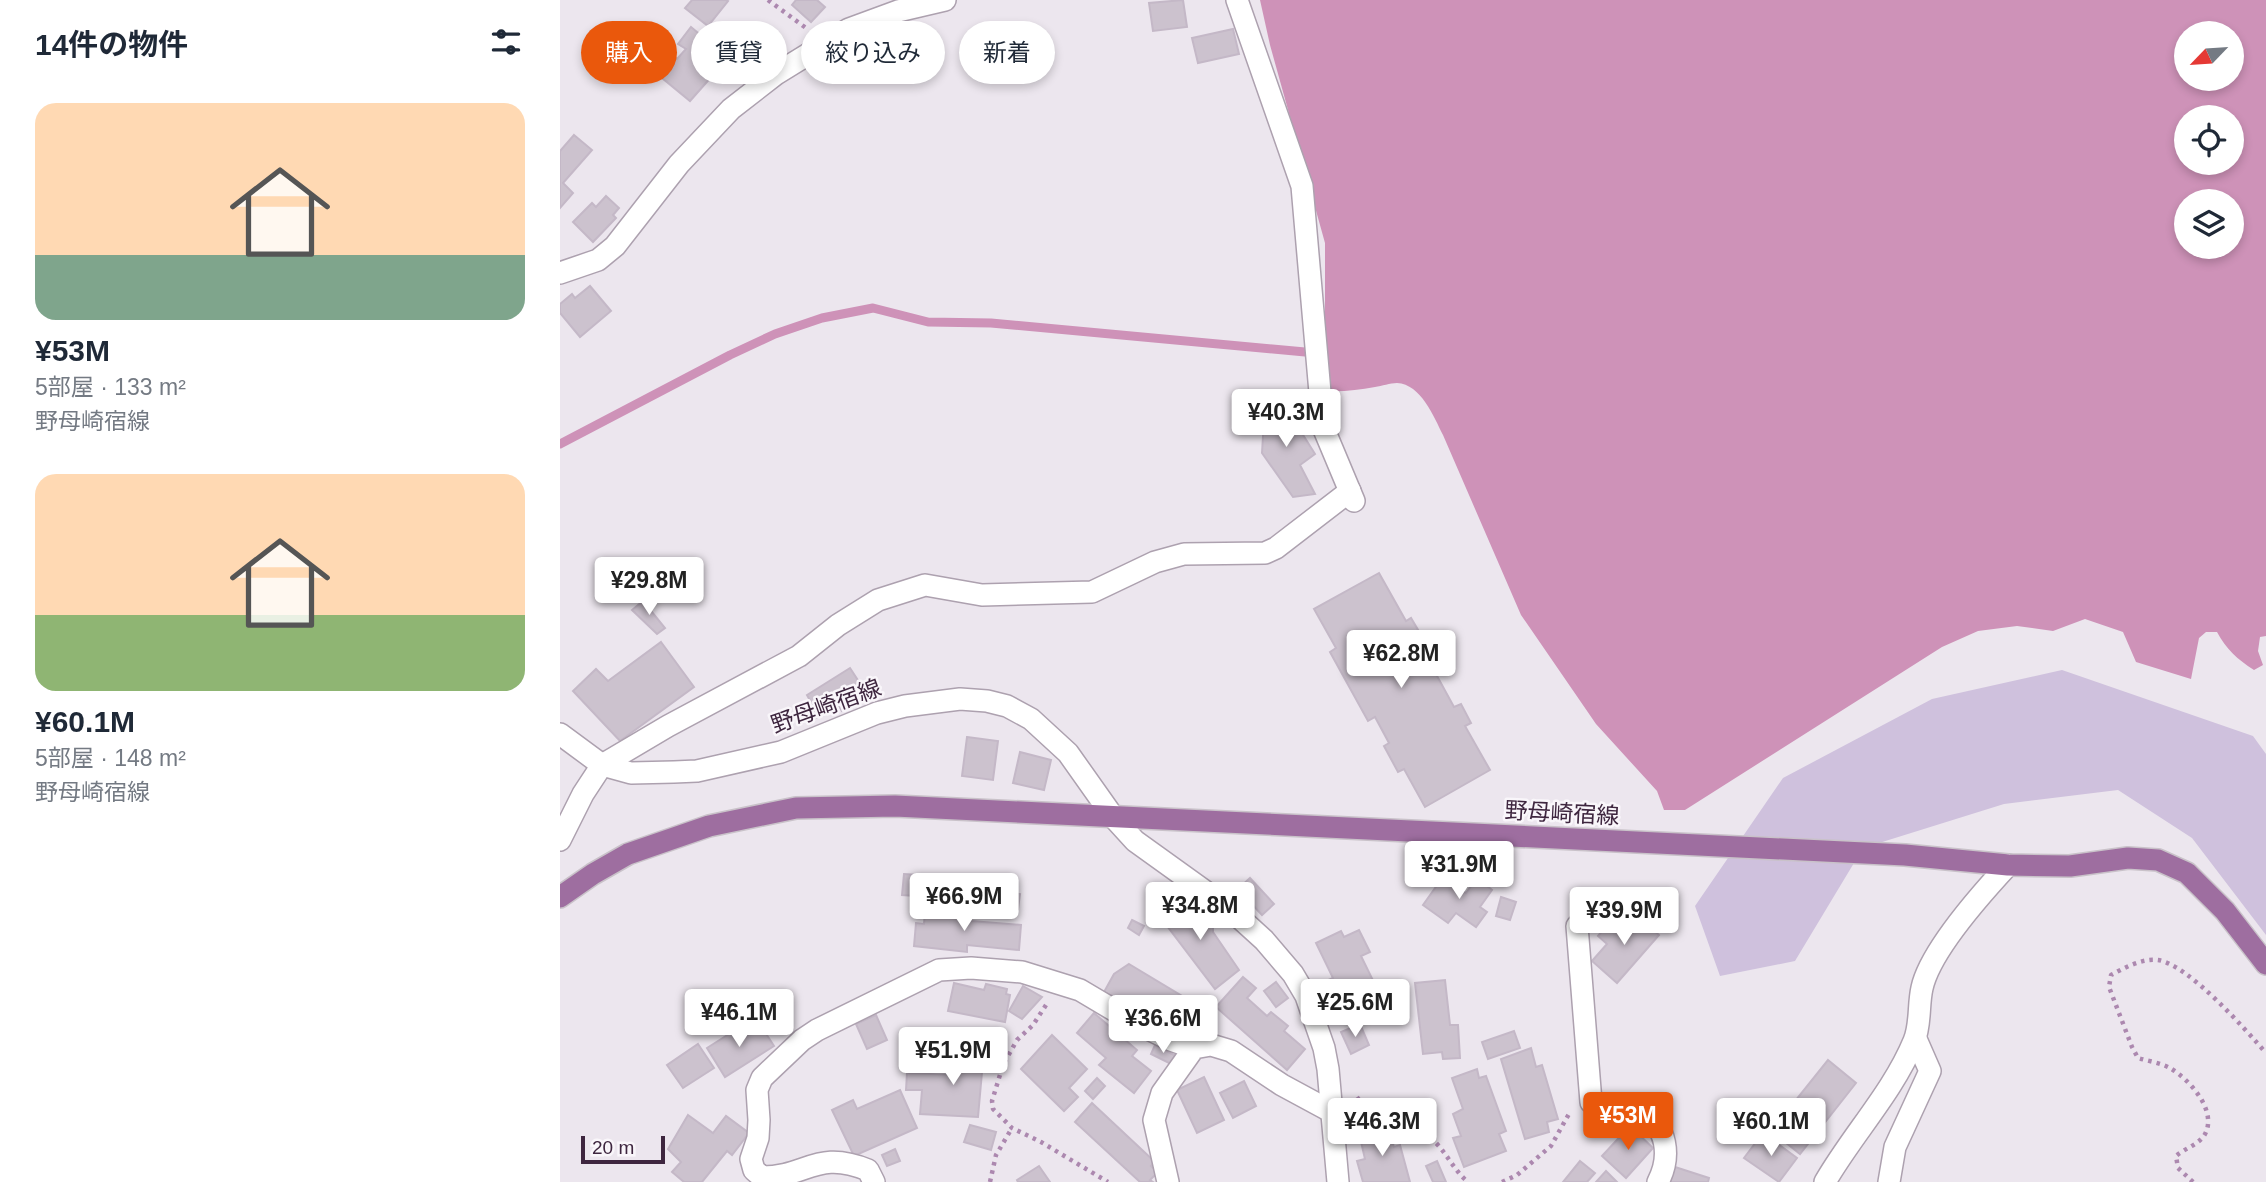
<!DOCTYPE html>
<html lang="ja">
<head>
<meta charset="utf-8">
<style>
  :root { --surface:#fff; --page:#f6f6f7; --text:#1f2937; --muted:#747a83; --accent:#ea580c }
  body { margin:0; font-family:Helvetica,"Noto Sans JP",sans-serif; background:var(--page); color:var(--text); height:100vh; display:flex; flex-direction:column; font-size:26px; white-space:nowrap }
  * { box-sizing:border-box; margin:0 }
  p { font-size:23px; color:var(--muted) }
  .icon { flex:none; width:38px; height:38px; fill:none; stroke:currentColor; stroke-width:2; stroke-linecap:round; stroke-linejoin:round }
  .map { position:relative; flex:1; overflow:hidden }
  .details { display:flex; flex-direction:column; background:var(--surface); width:560px }
  .details>* { flex:none }
  .banner { position:absolute; left:21px; top:21px; width:665px; height:63px; display:flex; gap:14px }
  .needle { width:46px; rotate:245deg }
  .buttons { position:absolute; left:1614px; top:21px; display:grid; gap:14px }
  .buttons a { display:grid; place-items:center; width:70px; height:70px; border-radius:50%; background:var(--surface); box-shadow:0 4px 10px #0003; font-size:35px }
  .scale { position:absolute; left:21px; bottom:18px; width:84px; box-sizing:border-box; padding-left:7px; border:4px solid #3e263f; border-top:0; font-size:19px; line-height:24px; white-space:nowrap; color:#3e263f; -webkit-text-stroke:5px #f9f6fa; paint-order:stroke }
  .price { position:absolute; translate:-50% -60px; padding:0 16px; border-radius:7px; background:#fff; color:#222; font-size:23px; line-height:46px; filter:drop-shadow(0 2px 4px #0008) }
  .price::after { content:''; position:absolute; left:50%; top:42px; width:21px; height:16px; margin-left:-10px; background:inherit; clip-path:polygon(0 0,100% 0,50% 100%) }
  .price.active { background:var(--accent); color:#fff }
  ul { padding:0; list-style:none }
  li { display:grid; align-content:center; gap:14px; height:371px; padding:0 35px }
  li span { display:grid; place-items:center; height:217px; border-radius:21px; color:#555 }
  li>.icon { margin-inline-start:auto }
  span .icon { width:126px; height:126px; fill:#fffc; stroke-width:1 }
  li b { font-size:30px }
  h2 { display:flex; justify-content:space-between; align-items:center; height:84px; padding:0 35px; font-size:30px }
  .pill { padding:0 24px; border-radius:32px; background:var(--surface); box-shadow:0 4px 10px #0003; font-size:24px; line-height:63px }
  .pill.active { background:var(--accent); color:#fff }
  main { display:flex; flex:1; min-height:0 }
  .map>svg:first-child { display:block }
  .green { fill:#cfc1dd }
  .water { fill:#ce92b8; fill-rule:evenodd }
  .lines { fill:none; stroke-linecap:round; stroke-linejoin:round }
  .stream { stroke:#ce92b8; stroke-width:9 }
  .building { fill:#ccc2ce; stroke:#c4b8c7; stroke-width:2 }
  .minor-casing { stroke:#ada1af; stroke-width:24 }
  .major-casing { stroke:#c9c2c9; stroke-width:24 }
  .path { stroke:#ac88af; stroke-width:4.5; stroke-dasharray:3.5 5; stroke-linecap:butt }
  .minor { stroke:#fff; stroke-width:21 }
  .major { stroke:#9e6ea0; stroke-width:21 }
  .labels { text-anchor:middle; stroke-width:5; stroke-linejoin:round; paint-order:stroke }
  .street-label { font-size:23px; fill:#3e263f; stroke:#f9f6fa }
</style>
</head>
<body>
<main>
<section class="details">
<h2>14件の物件<svg class="icon" aria-label="filters" viewBox="0 0 24 24"><path d="M4 7h16M4 17h16"/><circle cx="9" cy="7" r="2"/><circle cx="15" cy="17" r="2"/></svg></h2>
<ul>
<li><span style="background:linear-gradient(#ffd9b3 70%,#7fa58c 0)"><svg class="icon" aria-label="home" viewBox="0 0 24 24"><path d="M3 11l9-7 9 7M6 9v11h12V9"/></svg></span><div><b>¥53M</b><p>5部屋 · 133 m²</p><p>野母崎宿線</p></div></li>
<li><span style="background:linear-gradient(#ffd9b3 65%,#8fb573 0)"><svg class="icon" aria-label="home" viewBox="0 0 24 24"><path d="M3 11l9-7 9 7M6 9v11h12V9"/></svg></span><div><b>¥60.1M</b><p>5部屋 · 148 m²</p><p>野母崎宿線</p></div></li>
</ul>
</section>
<div class="map">
<svg width="1706" height="1182" viewBox="0 0 1706 1182">
  <rect width="100%" height="100%" fill="#ece6ee"/>
  <path class="green" d="M1502 670 1693 736 1706 754V935L1632 838 1558 790 1444 804 1303 848 1235 961 1160 976 1135 906 1223 778 1372 699Z"/>
  <path class="water" d="M700 0H1706V636L1700 637 1698 651 1703 665 1694 670C1677 659 1666 649 1657 632H1646L1639 638 1631 679 1576 662 1563 632 1525 619 1493 631 1457 626 1418 631 1382 647 1125 810H1104L1097 791 1036 724 961 615 883 435C874 417 861 384 837 383 830 383 822 386 815 387 798 390 783 392 765 391V243L710 45ZM1626 33H1671V79H1626ZM1626 117H1671V163H1626ZM1626 201H1671V247H1626Z"/>
  <g class="lines">
    <path class="stream" d="M0 444 170 355 215 334 262 318 313 308 368 322 431 323 756 353"/>
  </g>
  <g class="building">
    <path d="M132 0H166L168 1 148 26 125 8Z"/>
    <path d="M236 0H257L265 7 251 22 232 5Z"/>
    <path d="M623 0 627 27 593 31 589 3Z"/>
    <path d="M131 27 168 58 130 101 96 73 112 54 117 59 126 49 118 44Z"/>
    <path d="M673 29 679 54 638 63 632 38Z"/>
    <path d="M14 135 32 150 3 183 13 193 0 208V151Z"/>
    <path d="M46 196 59 208 53 215 56 218 33 242 13 222 32 203 36 207Z"/>
    <path d="M30 286 51 311 20 337 0 313V304L12 294 15 298Z"/>
    <path d="M705 403H723L755 454 740 465 755 494 733 497 702 453Z"/>
    <path d="M819 573 846 621 851 618 864 640 859 643 894 707 901 704 911 723 905 726 930 770 865 807 844 769 838 772 824 746 829 743 815 717 808 721 770 652 776 648 754 609Z"/>
    <path d="M83 601 105 628 97 634 72 610Z"/>
    <path d="M101 642 134 687 60 741 13 691 36 669 48 681Z"/>
    <path d="M290 668 301 685 296 688 302 700 282 711 278 705 251 721 244 709 252 704 247 695Z"/>
    <path d="M407 737 438 741 433 780 402 776Z"/>
    <path d="M460 752 491 760 484 790 453 783Z"/>
    <path d="M344 874 359 875 356 896 342 895Z"/>
    <path d="M883 877 906 893 917 878 932 890 920 907 927 912 916 927 896 913 888 923 863 905Z"/>
    <path d="M690 878 714 904 702 915 678 889Z"/>
    <path d="M373 888 394 889 393 905 372 903Z"/>
    <path d="M440 891 460 894 458 909 438 906Z"/>
    <path d="M941 897 956 902 950 920 936 916Z"/>
    <path d="M618 898 653 922V932L679 970 655 989 601 918Z"/>
    <path d="M365 911 412 917 411 921 461 925 459 950 407 945V952L354 946 356 923 364 924Z"/>
    <path d="M1074 913 1099 935 1057 983 1032 961 1047 944 1038 936 1049 923 1058 931Z"/>
    <path d="M572 920 584 926 579 935 568 928Z"/>
    <path d="M799 930 810 952 801 956 825 1005 787 1024 766 981 773 978 756 943 781 931 784 937Z"/>
    <path d="M569 964 622 996 619 1004 635 1015 624 1032 544 992 554 974Z"/>
    <path d="M683 977 696 988 687 998 707 1016 711 1012 728 1026 724 1031 745 1049 727 1070 656 1007Z"/>
    <path d="M885 980 890 1025H898L900 1058 883 1059 882 1052 863 1054 855 983Z"/>
    <path d="M716 982 728 998 716 1007 704 991Z"/>
    <path d="M394 983 424 990 426 984 447 989 446 994 450 995 445 1022 388 1011Z"/>
    <path d="M463 986 482 997 462 1019 449 1011Z"/>
    <path d="M534 1013 577 1050 572 1056 591 1071 574 1093 539 1065 546 1058 517 1033Z"/>
    <path d="M316 1015 327 1040 307 1049 296 1024Z"/>
    <path d="M800 1024 809 1045 791 1054 781 1032Z"/>
    <path d="M201 1026 214 1046 165 1077 147 1048 180 1027 186 1036Z"/>
    <path d="M954 1031 960 1048 928 1059 922 1042Z"/>
    <path d="M492 1035 527 1069 509 1088 518 1097 504 1111 461 1069Z"/>
    <path d="M138 1044 154 1068 123 1088 107 1065Z"/>
    <path d="M417 1044 432 1048 429 1062 423 1061 418 1117 360 1114 362 1090H346L347 1073 395 1075 396 1054H415Z"/>
    <path d="M595 1045 616 1056 611 1064 591 1054Z"/>
    <path d="M971 1048 976 1067 982 1065 998 1119 987 1122 989 1132 965 1139 941 1059Z"/>
    <path d="M1268 1060 1296 1083 1240 1154 1211 1131Z"/>
    <path d="M917 1069 919 1078 926 1076 946 1131 939 1134 946 1151 904 1167 893 1138 901 1136 893 1114 903 1109 892 1078Z"/>
    <path d="M644 1077 664 1120 637 1133 617 1090Z"/>
    <path d="M537 1078 545 1086 533 1099 525 1091Z"/>
    <path d="M684 1081 696 1106 673 1118 660 1093Z"/>
    <path d="M340 1090 357 1128 294 1156 272 1110 293 1100 297 1109Z"/>
    <path d="M532 1103 595 1162 591 1166 598 1172 590 1180 593 1182H580L515 1122Z"/>
    <path d="M128 1115 153 1133 166 1116 189 1133 172 1155 167 1151 142 1182H124L112 1172 121 1162 108 1149Z"/>
    <path d="M410 1125 436 1132 431 1150 404 1142Z"/>
    <path d="M827 1125 834 1147 840 1145 850 1182H803L797 1161 805 1159 799 1133Z"/>
    <path d="M1070 1126 1093 1148 1066 1178 1042 1156Z"/>
    <path d="M1203 1133 1237 1158 1219 1182 1184 1158Z"/>
    <path d="M335 1149 340 1161 327 1166 322 1155Z"/>
    <path d="M877 1161 886 1182H873L866 1166Z"/>
    <path d="M1020 1161 1035 1173 1027 1182H1003Z"/>
    <path d="M479 1166 490 1182H458L457 1180Z"/>
    <path d="M1115 1167 1149 1178 1148 1182H1110Z"/>
    <path d="M1046 1171 1057 1182H1036Z"/>
  </g>
  <g class="lines">
    <defs>
      <g id="minor">
        <path d="M677 0 742 186 763 427 794 501"/>
        <path d="M0 273 38 260 55 246 119 164 171 109 216 74 289 29 338 11 385 0"/>
        <path d="M0 734 42 765 71 773 114 772 137 771 221 752 317 713 345 706 400 699 427 701 447 706 471 719 508 753 554 818 575 841 671 910 704 940 733 974 746 996 764 1048 768 1069 778 1182"/>
        <path d="M0 840 23 794 42 765 108 726 239 656 278 625 318 600 365 585 422 595 532 592 595 562 624 554 705 553 716 548 790 491"/>
        <path d="M1017 926 1031 1102C1046 1109 1065 1104 1080 1111 1108 1125 1111 1157 1098 1182"/>
        <path d="M314 1182 308 1170C257 1149 247 1177 202 1177L194 1170 191 1159 198 1138 199 1120 197 1090 202 1078 242 1040 257 1030 379 970 411 968 462 972 520 990 574 1022 611 1040 634 1048"/>
        <path d="M608 1182 594 1120 602 1093 634 1048 651 1045 671 1051 722 1085 772 1112"/>
        <path d="M1265 1182C1292 1135 1333 1092 1354 1041 1361 1025 1358 1005 1362 988 1370 951 1422 893 1448 865"/>
        <path d="M1329 1182 1335 1147 1370 1071 1356 1039"/>
      </g>
      <path id="major" d="M0 897 33 874 68 854 149 826 236 808 335 806 1345 855 1448 865 1510 866 1568 858 1598 860 1627 873 1665 911 1706 964"/>
    </defs>
    <use href="#minor" class="minor-casing"/>
    <use href="#major" class="major-casing"/>
    <g class="path">
      <path d="M208 0 246 28"/>
      <path d="M486 1005 473 1025 457 1040 443 1065 432 1101 433 1109 452 1128 481 1142 548 1182"/>
      <path d="M797 1097C816 1124 845 1118 868 1136 885 1148 892 1169 908 1182"/>
      <path d="M430 1182 436 1155 452 1128"/>
      <path d="M942 1182 957 1175 991 1146 1010 1112"/>
      <path d="M1633 1182 1618 1168 1616 1156C1625 1148 1641 1144 1646 1132 1656 1109 1629 1079 1610 1068 1601 1063 1588 1061 1578 1058L1572 1047 1549 987 1551 975C1564 968 1582 958 1598 960 1629 965 1685 1029 1706 1053"/>
    </g>
    <use href="#minor" class="minor"/>
    <use href="#major" class="major"/>
  </g>
  <g class="labels">
    <g class="street-label">
      <text transform="translate(266 706) rotate(-20)" y="8">野母崎宿線</text>
      <text transform="translate(1002 813) rotate(3)" y="8">野母崎宿線</text>
    </g>
  </g>
</svg>
<div class="buttons">
<a><svg class="needle" viewBox="-14 -14 28 28"><path d="M0-13l5 13h-10z" fill="#e53935"/><path d="M0 13l5-13h-10z" fill="#747a83"/></svg></a>
<a><svg class="icon" aria-label="locate" viewBox="0 0 24 24"><circle cx="12" cy="12" r="6"/><path d="M12 2v4M12 18v4M2 12h4M18 12h4"/></svg></a>
<a><svg class="icon" aria-label="layers" viewBox="0 0 24 24"><path d="M12 4l9 5-9 5-9-5zM3 14l9 5 9-5"/></svg></a>
</div>
<div class="scale">20 m</div>
<b class="price" style="left:726px;top:449px">¥40.3M</b>
<b class="price" style="left:89px;top:617px">¥29.8M</b>
<b class="price" style="left:841px;top:690px">¥62.8M</b>
<b class="price" style="left:899px;top:901px">¥31.9M</b>
<b class="price" style="left:404px;top:933px">¥66.9M</b>
<b class="price" style="left:640px;top:942px">¥34.8M</b>
<b class="price" style="left:1064px;top:947px">¥39.9M</b>
<b class="price" style="left:795px;top:1039px">¥25.6M</b>
<b class="price" style="left:179px;top:1049px">¥46.1M</b>
<b class="price" style="left:603px;top:1055px">¥36.6M</b>
<b class="price" style="left:393px;top:1087px">¥51.9M</b>
<b class="price active" style="left:1068px;top:1152px">¥53M</b>
<b class="price" style="left:822px;top:1158px">¥46.3M</b>
<b class="price" style="left:1211px;top:1158px">¥60.1M</b>
<div class="banner">
<a class="pill active">購入</a>
<a class="pill">賃貸</a>
<a class="pill">絞り込み</a>
<a class="pill">新着</a>
</div>
</div>
</main>
</body>
</html>
